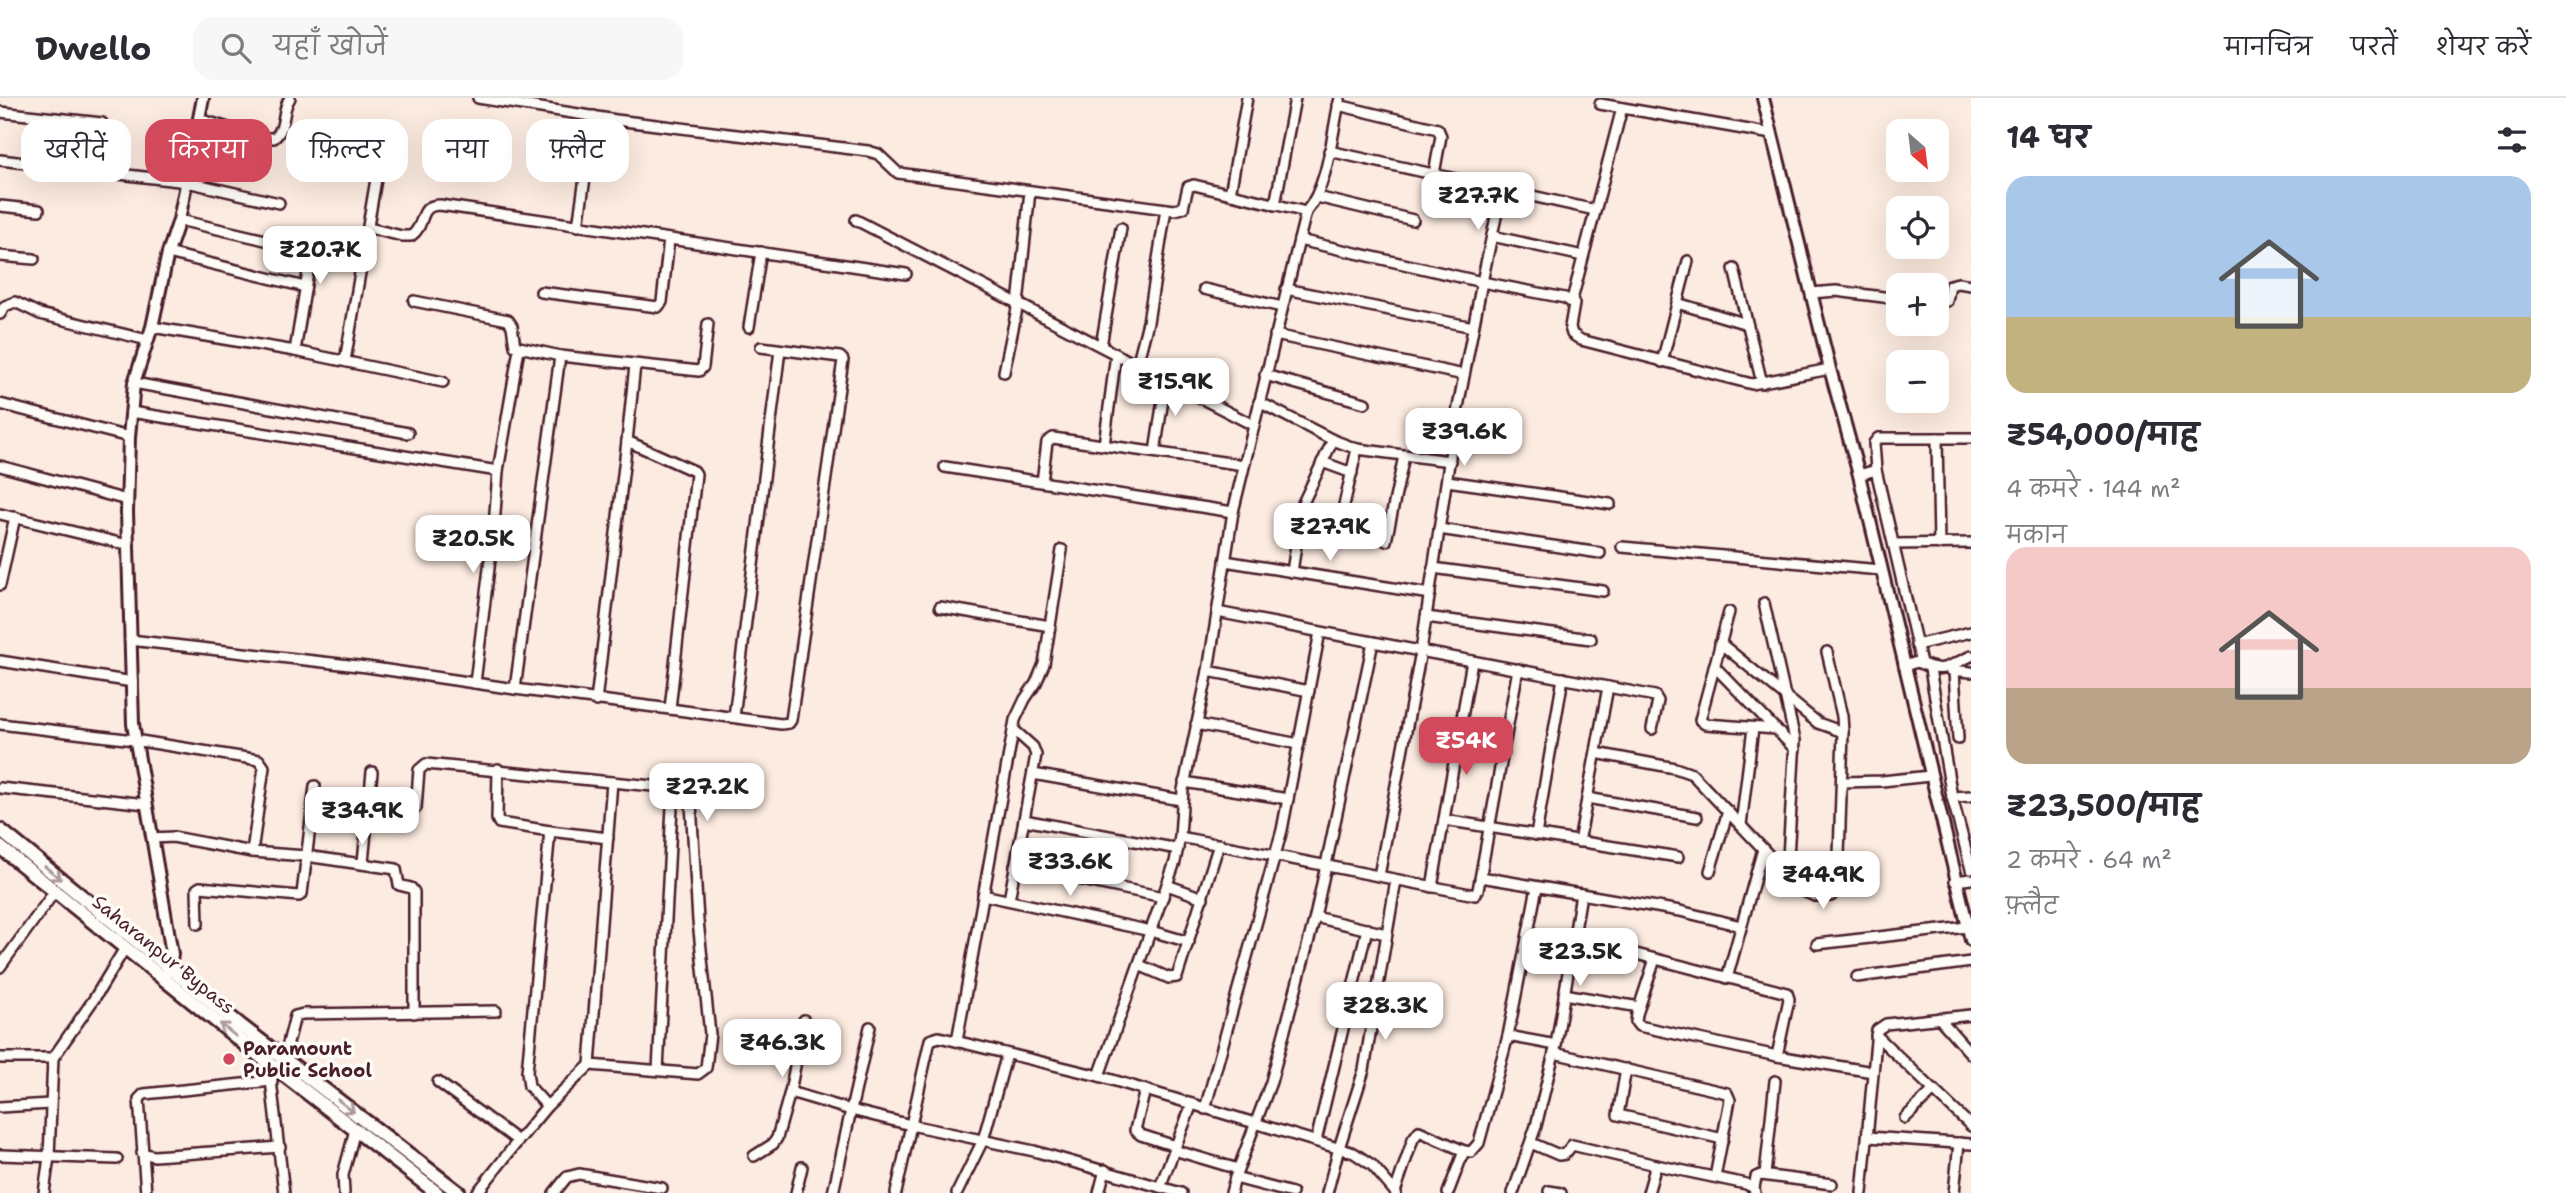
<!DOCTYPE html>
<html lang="hi">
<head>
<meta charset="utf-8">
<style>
  :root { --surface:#fff; --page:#f7f7f7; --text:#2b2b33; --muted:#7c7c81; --line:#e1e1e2; --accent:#d1495b }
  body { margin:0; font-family:"Shantell Sans","Playpen Sans Deva",sans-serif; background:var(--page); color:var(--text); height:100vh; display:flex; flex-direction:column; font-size:26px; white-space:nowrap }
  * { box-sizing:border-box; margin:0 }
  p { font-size:23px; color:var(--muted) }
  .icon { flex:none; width:38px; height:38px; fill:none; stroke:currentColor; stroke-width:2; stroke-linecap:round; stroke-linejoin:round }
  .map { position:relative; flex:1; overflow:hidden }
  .panel { display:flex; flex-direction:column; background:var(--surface); width:595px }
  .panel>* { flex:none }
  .top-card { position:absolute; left:21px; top:21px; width:665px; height:63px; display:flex; gap:14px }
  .needle { width:46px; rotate:152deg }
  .controls { position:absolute; left:1886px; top:21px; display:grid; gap:14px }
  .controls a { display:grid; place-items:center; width:63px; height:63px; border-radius:14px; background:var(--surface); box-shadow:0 7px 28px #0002; font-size:35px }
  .price { position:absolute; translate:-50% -60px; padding:0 16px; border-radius:14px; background:#fff; color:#222; font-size:23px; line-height:46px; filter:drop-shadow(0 2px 4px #0008) }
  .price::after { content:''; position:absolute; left:50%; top:42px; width:21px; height:16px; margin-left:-10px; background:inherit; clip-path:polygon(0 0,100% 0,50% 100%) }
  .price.selected { background:var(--accent); color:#fff }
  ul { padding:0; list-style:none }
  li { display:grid; align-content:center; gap:14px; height:371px; padding:0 35px }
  li span { display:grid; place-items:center; height:217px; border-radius:21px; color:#555 }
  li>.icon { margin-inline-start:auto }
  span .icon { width:126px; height:126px; fill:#fffc; stroke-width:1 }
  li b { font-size:30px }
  h2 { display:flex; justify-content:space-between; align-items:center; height:84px; padding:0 35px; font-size:30px }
  .chip { padding:0 24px; border-radius:21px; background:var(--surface); box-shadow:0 7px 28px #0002; font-size:24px; line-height:63px }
  .chip.selected { background:var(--accent); color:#fff }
  header { display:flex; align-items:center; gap:42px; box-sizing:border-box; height:98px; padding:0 35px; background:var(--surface); border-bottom:2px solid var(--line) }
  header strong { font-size:33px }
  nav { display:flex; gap:38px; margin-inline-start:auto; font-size:24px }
  .search { width:490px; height:63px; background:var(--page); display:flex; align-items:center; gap:18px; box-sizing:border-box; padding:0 24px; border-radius:21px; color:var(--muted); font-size:26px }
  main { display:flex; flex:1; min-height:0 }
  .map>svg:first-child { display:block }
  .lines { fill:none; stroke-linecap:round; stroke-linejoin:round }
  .minor-casing { stroke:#4a1f2b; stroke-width:14 }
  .tertiary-casing { stroke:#4a1f2b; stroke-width:16 }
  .secondary-casing { stroke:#4a1f2b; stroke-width:18 }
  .minor { stroke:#fdfcf7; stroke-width:9 }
  .tertiary { stroke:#fdfcf7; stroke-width:10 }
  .secondary { stroke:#fdfcf7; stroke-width:12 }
  .oneway { stroke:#ac999b }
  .poi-dot { fill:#d1495b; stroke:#fdfcf7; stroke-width:2.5 }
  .labels { text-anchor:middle; stroke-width:7; stroke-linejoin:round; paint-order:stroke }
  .street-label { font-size:19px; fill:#4a1f2b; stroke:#fdfcf7 }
  .poi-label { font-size:19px; font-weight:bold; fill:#4a1f2b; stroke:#fdfcf7; text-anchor:start }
</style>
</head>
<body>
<header>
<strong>Dwello</strong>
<div class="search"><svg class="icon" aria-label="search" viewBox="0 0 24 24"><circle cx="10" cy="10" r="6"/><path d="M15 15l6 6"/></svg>यहाँ खोजें</div>
<nav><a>मानचित्र</a><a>परतें</a><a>शेयर करें</a></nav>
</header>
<main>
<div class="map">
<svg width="1971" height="1095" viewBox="0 0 1971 1095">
  <rect width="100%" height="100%" fill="#fcebe0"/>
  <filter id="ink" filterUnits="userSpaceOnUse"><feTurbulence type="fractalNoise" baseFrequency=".0143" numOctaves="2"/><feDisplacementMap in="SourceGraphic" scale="14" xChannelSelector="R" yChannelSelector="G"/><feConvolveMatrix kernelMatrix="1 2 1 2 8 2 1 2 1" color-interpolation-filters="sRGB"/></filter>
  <g filter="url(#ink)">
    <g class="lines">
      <defs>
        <g id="minor">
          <path d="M478 0 616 22 868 53 878 56 898 75 1174 112 1183 110 1188 89 1194 87 1306 114 1299 142 1482 184 1565 200 1574 206 1570 229 1572 236 1581 242 1752 286 1830 271"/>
          <path d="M1600 6 1772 36"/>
          <path d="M1338 7 1438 31 1441 38 1434 76"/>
          <path d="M0 14 102 25"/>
          <path d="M199 21 261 40H274C287 30 281 12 290 0"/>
          <path d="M1329 53 1595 112"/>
          <path d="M0 62 187 84 279 105"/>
          <path d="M1230 96 1247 0"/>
          <path d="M1317 99 1413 122"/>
          <path d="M1275 107 1295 0"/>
          <path d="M0 108 39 112"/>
          <path d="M1306 114C1329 87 1332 34 1340 0"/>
          <path d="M179 122 274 144"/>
          <path d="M856 122 1253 327"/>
          <path d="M578 128 594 18"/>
          <path d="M369 130 402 138H411C427 127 417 107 440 107L906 176"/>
          <path d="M1492 138 1583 158"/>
          <path d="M168 155 305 189"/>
          <path d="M0 158 34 161"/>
          <path d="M1734 171 1762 285"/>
          <path d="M1204 191 1282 209"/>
          <path d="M1286 191 1473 229"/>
          <path d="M541 194 658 209 662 204 669 141"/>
          <path d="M1811 195 1836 193 1899 201"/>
          <path d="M1572 202 1622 10"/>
          <path d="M1677 205 1747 226"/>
          <path d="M1937 206 1947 203 1950 187 1958 185 1971 187"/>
          <path d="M0 216 5 208 15 204 40 216 148 242"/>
          <path d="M152 229 295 253 443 284"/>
          <path d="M749 229 761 154"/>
          <path d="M1275 237 1464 277"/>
          <path d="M1101 248 1121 130"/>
          <path d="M295 253 312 150 318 145 365 151"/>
          <path d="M560 258 699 273 703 269 708 226"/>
          <path d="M345 263 382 46"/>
          <path d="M1662 264 1688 163"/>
          <path d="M1137 267 1148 224 1166 111"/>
          <path d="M1004 274 1018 206 1030 93"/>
          <path d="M1265 277 1365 305"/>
          <path d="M134 285 408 335"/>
          <path d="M1259 304 1333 342 1357 351 1450 363"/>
          <path d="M0 306 129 339"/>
          <path d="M131 314 498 373"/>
          <path d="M1937 340 1939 446"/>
          <path d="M627 343 635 267"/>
          <path d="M1104 347 1116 256"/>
          <path d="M1155 354 1166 282"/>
          <path d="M1322 364 1352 375"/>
          <path d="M0 368 127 402"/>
          <path d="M945 369 1233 414"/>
          <path d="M1876 372 1921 565"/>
          <path d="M1859 377 1876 372 1874 345 1878 340H1971"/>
          <path d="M1447 383 1610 406"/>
          <path d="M1042 384 1047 344 1053 340 1244 367"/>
          <path d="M0 416 128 447"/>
          <path d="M1439 431 1600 455"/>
          <path d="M1338 433 1357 351"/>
          <path d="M1386 443 1404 358"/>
          <path d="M1894 446 1971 445"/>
          <path d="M1622 449 1881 472"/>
          <path d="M1225 463 1430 496"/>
          <path d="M1433 470 1603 493"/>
          <path d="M1292 474 1302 407 1333 342"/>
          <path d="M0 487 15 419"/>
          <path d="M1764 505 1795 642 1787 776"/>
          <path d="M940 509 1050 528"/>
          <path d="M1217 514 1655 598 1658 603 1652 631"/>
          <path d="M1729 514 1700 622 1705 626 1776 631"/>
          <path d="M1426 519 1591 541"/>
          <path d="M130 542 367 569 515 591 560 258 515 248 512 228 508 222 414 203"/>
          <path d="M1720 545 1818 625 1843 634"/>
          <path d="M1916 547 1971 534"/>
          <path d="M0 563 133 584"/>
          <path d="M1714 568 1795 651"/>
          <path d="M1904 568 1917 564C1945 576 1944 570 1971 558"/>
          <path d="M1930 571 1952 699 1971 771"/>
          <path d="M1950 572 1971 574"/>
          <path d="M1208 573 1309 593"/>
          <path d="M1954 573 1958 641"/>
          <path d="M475 585 494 429 498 373 519 251"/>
          <path d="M515 591 670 611 696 376 694 373 627 343 596 603"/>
          <path d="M670 611 781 626 789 625 791 622 843 262 840 259 761 249"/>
          <path d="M734 619 780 252"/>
          <path d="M0 626 134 642 259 662 264 669 252 754"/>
          <path d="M1196 626 1299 646"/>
          <path d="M1596 655 1675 670 1692 676 1803 793 1815 798H1831L1838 789 1843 634 1842 618 1827 554"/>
          <path d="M498 671 497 721 499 725 550 733"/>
          <path d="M1033 676 1181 702"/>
          <path d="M1184 684 1288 701"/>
          <path d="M1843 684 1882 683 1930 678"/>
          <path d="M0 690 146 706"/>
          <path d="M1952 699 1971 698"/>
          <path d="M1587 700 1697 719"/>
          <path d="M416 710 419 672 426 666 684 691 689 697 691 705 698 823 710 936 706 970 698 976 590 967"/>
          <path d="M1024 722 1178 751"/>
          <path d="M1444 722 1678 759"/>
          <path d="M1741 727 1753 630"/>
          <path d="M1536 737 1563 580"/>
          <path d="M1180 739 1475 797 1478 792 1518 571"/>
          <path d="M153 740 173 739 252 754 306 758 396 771 399 787 411 790 414 794V915"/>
          <path d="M1579 744 1608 589"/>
          <path d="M363 764 372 674"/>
          <path d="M1015 768 1163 799"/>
          <path d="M1710 773 1728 713"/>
          <path d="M1379 778 1421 553 1455 325 1482 184 1502 91"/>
          <path d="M1481 779 1581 796 1556 947 1536 1028 1513 1095"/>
          <path d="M1955 783 1971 781"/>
          <path d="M1167 787 1203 800"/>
          <path d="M1432 789 1472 563"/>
          <path d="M1581 796 1680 813 1741 828"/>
          <path d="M983 797 1151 833 1189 844"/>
          <path d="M1009 802 1036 657 1033 649 1014 632"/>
          <path d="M1315 819 1386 836"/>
          <path d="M198 826 197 791 200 789 299 798 302 796 315 688"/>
          <path d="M1574 840 1787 895 1789 901 1777 958"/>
          <path d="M1817 846 1967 829"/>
          <path d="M1655 861 1637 916 1636 924 1639 928 1777 958 1873 974"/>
          <path d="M1139 867 1169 880 1177 879 1219 746"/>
          <path d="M0 869 55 793"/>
          <path d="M1857 879 1971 864"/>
          <path d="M1727 880 1763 751"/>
          <path d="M1564 896 1639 909"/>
          <path d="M1939 920 1971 956"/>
          <path d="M1876 937 1971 1028"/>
          <path d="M1508 938 1556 947"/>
          <path d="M957 943 1015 622 1025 601 1036 585 1044 566 1062 452"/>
          <path d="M1554 955 1727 995 1730 1002 1715 1079"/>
          <path d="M280 957 287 949 295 918 303 916 496 913"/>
          <path d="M0 960H53"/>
          <path d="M269 965 284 1095"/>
          <path d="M1626 971 1618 1017 1723 1041"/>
          <path d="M658 972 673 690"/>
          <path d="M1099 978 1175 764 1180 739 1183 692 1208 573 1233 414 1299 142"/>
          <path d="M438 984 518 1043 547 1008 590 967 612 684"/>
          <path d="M1145 992 1135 1032 1141 1037 1175 1048"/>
          <path d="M790 994 804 922"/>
          <path d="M547 1008 529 988 527 974 550 733 608 740"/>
          <path d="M0 1009 50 1006"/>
          <path d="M1205 1011 1282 732 1320 534"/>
          <path d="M1905 1020 1934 992"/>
          <path d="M1868 1039 1971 1046"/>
          <path d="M1316 1043 1367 831"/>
          <path d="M1531 1045 1559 1057 1565 1056 1572 1047 1656 1067"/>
          <path d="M1174 1052 1238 1071"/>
          <path d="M142 1055 154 1058 280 1049"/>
          <path d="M0 1057 117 1061"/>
          <path d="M754 1058 773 1046 777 1040 790 994 851 1012 870 929"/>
          <path d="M1765 1077 1775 983"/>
          <path d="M1235 1080 1292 1095"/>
          <path d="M1160 1089 1192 1006"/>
          <path d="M1754 1090 1756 1079 1761 1077 1832 1086"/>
          <path d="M1549 1093 1561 1095"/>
          <path d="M1395 1094 1413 1041 1419 1033 1464 1053 1471 1054 1479 1045 1508 938 1537 789"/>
          <path d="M44 1095 49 1059 53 960 94 901 125 850"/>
          <path d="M146 1095 139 1001 144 996 272 983"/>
          <path d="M344 1095 343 1077 355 1032"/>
          <path d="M477 1095 518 1043"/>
          <path d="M554 1095 567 1079 579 1076 662 1090"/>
          <path d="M796 1095 802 1069"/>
          <path d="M833 1095 851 1012 911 1027 896 1095"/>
          <path d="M957 1095 983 1042 1007 956"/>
          <path d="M1099 1095 1105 1072"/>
          <path d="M1181 1095 1034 1053 911 1027 930 942 939 939 1099 978 1354 1055 1372 1067 1396 1095"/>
          <path d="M1231 1095 1235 1080 1271 984 1315 819 1373 544"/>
          <path d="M1327 1095 1339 1050 1364 972 1396 782"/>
          <path d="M1448 1095 1464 1053"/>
          <path d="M1648 1095 1656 1067 1746 1086 1754 1090 1755 1095"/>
          <path d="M1862 1095 1877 932 1886 926 1971 917"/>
          <path d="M1954 1095 1959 1045"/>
        </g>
        <g id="tertiary">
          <path d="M1763 0 1830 271 1859 377 1971 842"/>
          <path d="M167 874 170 870 172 856 133 626 127 414 129 339 134 285 152 229 168 155 179 122 203 0"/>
        </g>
        <g id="secondary">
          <path d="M0 732 241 928 459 1095"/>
          <path d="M0 749 256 955 437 1095"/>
        </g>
      </defs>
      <use href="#minor" class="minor-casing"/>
      <use href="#tertiary" class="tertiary-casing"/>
      <use href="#secondary" class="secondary-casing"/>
      <use href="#minor" class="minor"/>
      <use href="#tertiary" class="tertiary"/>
      <use href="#secondary" class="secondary"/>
    </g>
    <defs><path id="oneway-shaft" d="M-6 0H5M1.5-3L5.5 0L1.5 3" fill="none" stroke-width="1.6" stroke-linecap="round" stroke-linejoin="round" transform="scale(1.75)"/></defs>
    <g class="oneway">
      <use href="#oneway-shaft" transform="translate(53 775) rotate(39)"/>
      <use href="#oneway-shaft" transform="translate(228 932) rotate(-141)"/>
      <use href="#oneway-shaft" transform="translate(346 1008) rotate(38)"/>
    </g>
  </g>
  <circle class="poi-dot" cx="229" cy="961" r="7"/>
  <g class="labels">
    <g class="street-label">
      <text transform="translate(164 856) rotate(39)" y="7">Saharanpur Bypass</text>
    </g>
    <g class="poi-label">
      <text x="243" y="957">Paramount<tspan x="243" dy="22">Public School</tspan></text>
    </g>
  </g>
</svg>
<div class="controls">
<a><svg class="needle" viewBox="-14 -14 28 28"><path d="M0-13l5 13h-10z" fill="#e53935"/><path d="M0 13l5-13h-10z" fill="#7c7c81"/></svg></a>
<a><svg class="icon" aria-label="locate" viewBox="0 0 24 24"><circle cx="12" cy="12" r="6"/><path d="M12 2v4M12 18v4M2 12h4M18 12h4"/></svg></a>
<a>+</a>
<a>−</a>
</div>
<b class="price" style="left:1478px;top:134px">₹27.7K</b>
<b class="price" style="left:320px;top:188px">₹20.7K</b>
<b class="price" style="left:1175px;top:320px">₹15.9K</b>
<b class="price" style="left:1464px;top:370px">₹39.6K</b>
<b class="price" style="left:1330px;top:465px">₹27.9K</b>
<b class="price" style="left:473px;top:477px">₹20.5K</b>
<b class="price selected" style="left:1466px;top:679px">₹54K</b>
<b class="price" style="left:707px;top:725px">₹27.2K</b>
<b class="price" style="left:362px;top:749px">₹34.9K</b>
<b class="price" style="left:1070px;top:800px">₹33.6K</b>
<b class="price" style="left:1823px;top:813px">₹44.9K</b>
<b class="price" style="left:1580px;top:890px">₹23.5K</b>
<b class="price" style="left:1385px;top:944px">₹28.3K</b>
<b class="price" style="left:782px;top:981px">₹46.3K</b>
<div class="top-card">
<a class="chip">खरीदें</a>
<a class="chip selected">किराया</a>
<a class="chip">फ़िल्टर</a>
<a class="chip">नया</a>
<a class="chip">फ़्लैट</a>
</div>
</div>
<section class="panel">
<h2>14 घर<svg class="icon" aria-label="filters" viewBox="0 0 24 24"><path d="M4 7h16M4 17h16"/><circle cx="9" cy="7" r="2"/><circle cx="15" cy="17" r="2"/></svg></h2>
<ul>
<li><span style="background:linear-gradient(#a9c7e8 65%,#c2b280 0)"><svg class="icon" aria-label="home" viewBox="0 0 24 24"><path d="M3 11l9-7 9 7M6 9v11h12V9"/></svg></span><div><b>₹54,000/माह</b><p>4 कमरे · 144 m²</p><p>मकान</p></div></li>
<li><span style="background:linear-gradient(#f6c9c9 65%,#b9a48a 0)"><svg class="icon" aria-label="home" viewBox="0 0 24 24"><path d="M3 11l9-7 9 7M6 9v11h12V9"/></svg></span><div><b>₹23,500/माह</b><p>2 कमरे · 64 m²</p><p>फ़्लैट</p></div></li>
</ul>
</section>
</main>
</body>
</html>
